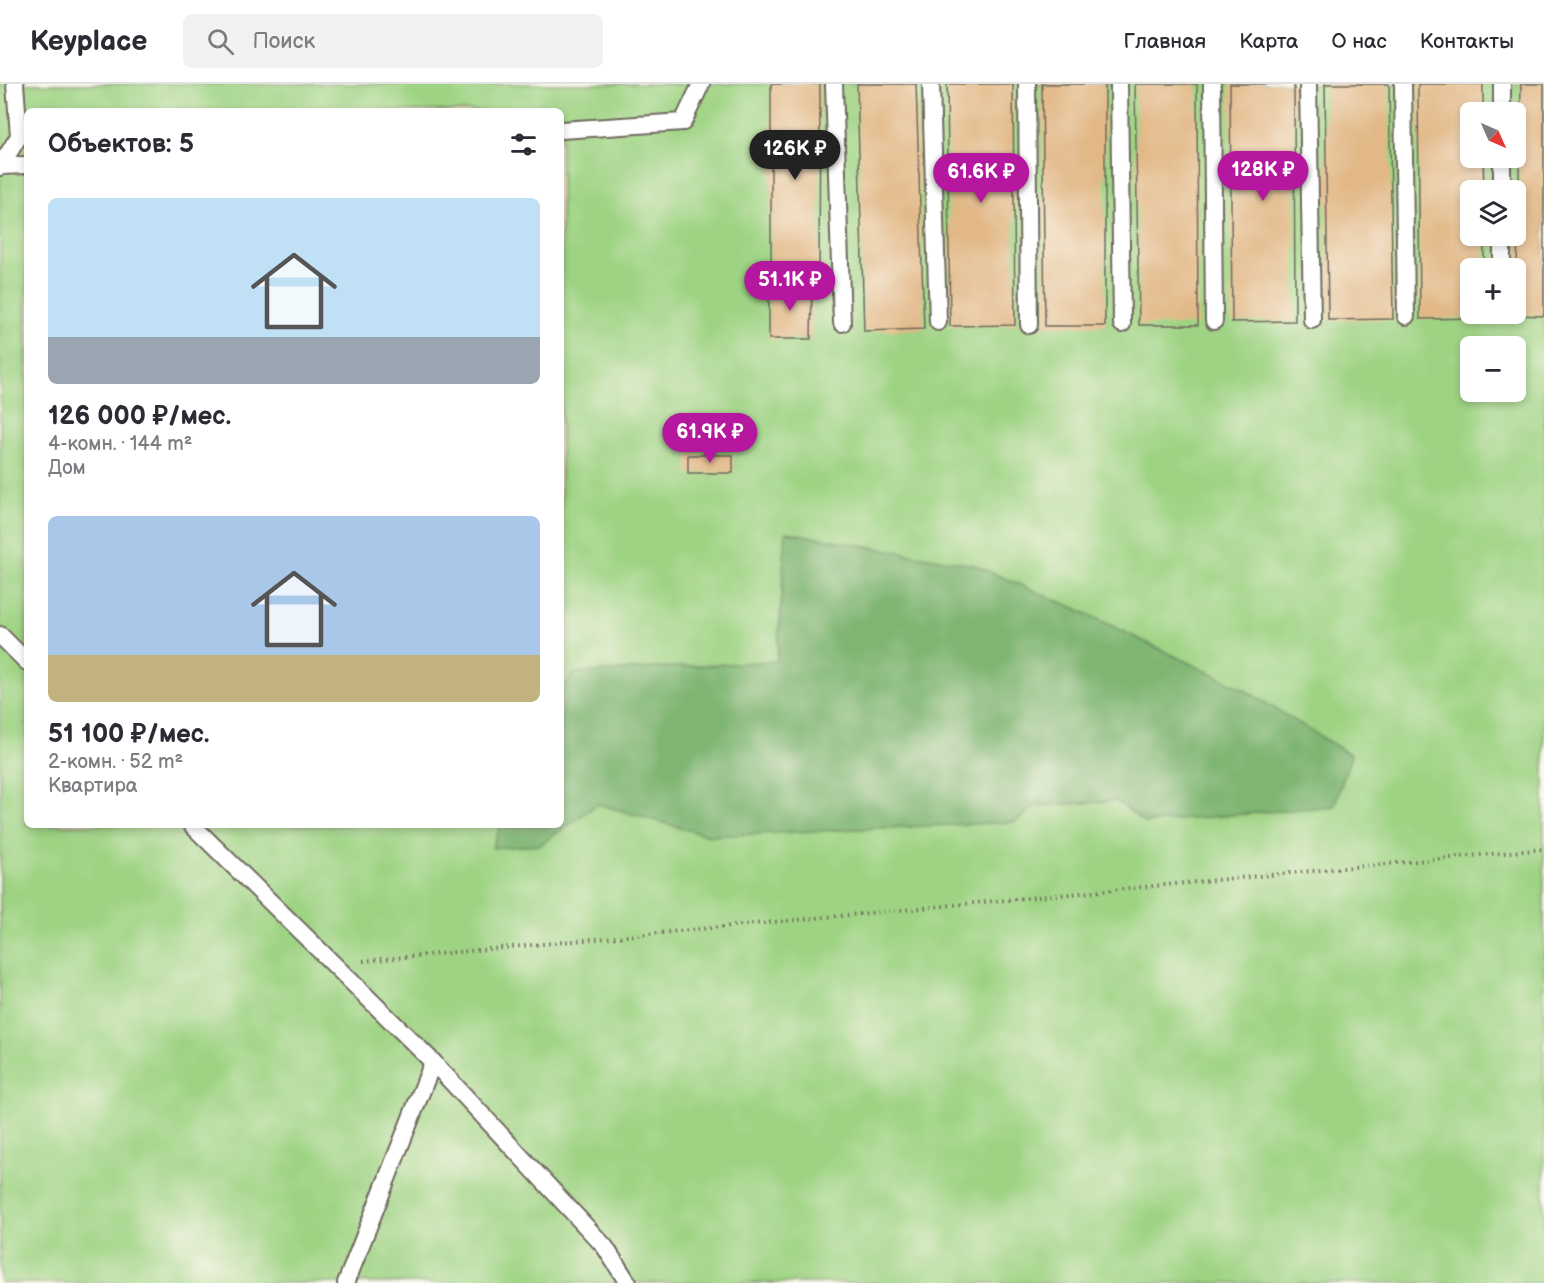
<!DOCTYPE html>
<html lang="ru">
<head>
<meta charset="utf-8">
<style>
  :root { --surface:#fff; --page:#f2f2f3; --text:#2b2b33; --muted:#7c7c81; --line:#e1e1e2; --accent:#b5179e }
  body { margin:0; font-family:"Balsamiq Sans",sans-serif; background:var(--page); color:var(--text); height:100vh; display:flex; flex-direction:column; font-size:22px; white-space:nowrap }
  * { box-sizing:border-box; margin:0 }
  p { font-size:20px; color:var(--muted) }
  .icon { flex:none; width:33px; height:33px; fill:none; stroke:currentColor; stroke-width:2; stroke-linecap:round; stroke-linejoin:round }
  .map { position:relative; flex:1; overflow:hidden }
  .panel { position:absolute; left:24px; top:24px; width:540px; height:720px; display:flex; flex-direction:column; background:var(--surface); border-radius:9px; box-shadow:0 3px 9px #0003 }
  .panel>* { flex:none }
  .needle { width:39px; rotate:135deg }
  .controls { position:absolute; left:1460px; top:18px; display:grid; gap:12px }
  .controls a { display:grid; place-items:center; width:66px; height:66px; border-radius:9px; background:var(--surface); box-shadow:0 3px 9px #0003; font-size:30px }
  .price { position:absolute; translate:-50% -51px; padding:0 14px; border-radius:21px; background:var(--accent); color:#fff; font-size:20px; line-height:39px; filter:drop-shadow(0 2px 3px #0008) }
  .price::after { content:''; position:absolute; left:50%; top:36px; width:18px; height:14px; margin-left:-9px; background:inherit; clip-path:polygon(0 0,100% 0,50% 100%) }
  .price.current { background:#222; color:#fff }
  ul { padding:0; list-style:none }
  li { display:grid; align-content:center; gap:12px; height:318px; padding:0 24px }
  li span { display:grid; place-items:center; height:186px; border-radius:9px; color:#555 }
  li>.icon { margin-inline-start:auto }
  span .icon { width:108px; height:108px; fill:#fffc; stroke-width:1 }
  li b { font-size:26px }
  h2 { display:flex; justify-content:space-between; align-items:center; height:72px; padding:0 24px; font-size:26px }
  header { display:flex; align-items:center; gap:36px; box-sizing:border-box; height:84px; padding:0 30px; background:var(--surface); border-bottom:2px solid var(--line) }
  header strong { font-size:28px }
  nav { display:flex; gap:33px; margin-inline-start:auto; font-size:21px }
  .search { width:420px; height:54px; background:var(--page); display:flex; align-items:center; gap:15px; box-sizing:border-box; padding:0 21px; border-radius:9px; color:var(--muted); font-size:22px }
  .map>svg:first-child { display:block }
  .green { fill:#9ed383; stroke:#647f57; stroke-width:1.5; fill-rule:evenodd }
  .forest { fill:#7eb571; stroke:#54704e; stroke-width:1.5 }
  .building { fill:#e2b887 }
  .lines { fill:none; stroke-linecap:round; stroke-linejoin:round }
  .lane-casing { stroke:#6f6a5e; stroke-width:20 }
  .path { stroke:#6f6a5e; stroke-width:4; stroke-dasharray:1.5 4.5; stroke-linecap:butt }
  .lane { stroke:#fff; stroke-width:16 }
</style>
</head>
<body>
<header>
<strong>Keyplace</strong>
<div class="search"><svg class="icon" aria-label="search" viewBox="0 0 24 24"><circle cx="10" cy="10" r="6"/><path d="M15 15l6 6"/></svg>Поиск</div>
<nav><a>Главная</a><a>Карта</a><a>О нас</a><a>Контакты</a></nav>
</header>
<div class="map">
<svg width="1544" height="1199" viewBox="0 0 1544 1199">
  <rect width="100%" height="100%" fill="#fbf7ec"/>
  <filter id="ink" filterUnits="userSpaceOnUse"><feTurbulence type="fractalNoise" baseFrequency=".0167" numOctaves="2"/><feDisplacementMap in="SourceGraphic" scale="12" xChannelSelector="R" yChannelSelector="G"/><feConvolveMatrix kernelMatrix="1 2 1 2 8 2 1 2 1" color-interpolation-filters="sRGB"/></filter>
  <filter id="wash" filterUnits="userSpaceOnUse"><feTurbulence type="fractalNoise" baseFrequency=".008" numOctaves="4" result="noise"/><feDisplacementMap in="SourceGraphic" scale="24" xChannelSelector="R" yChannelSelector="G"/><feGaussianBlur stdDeviation="1.35" result="paint"/><feColorMatrix in="noise" values="0 0 0 0 0 0 0 0 0 0 0 0 0 0 0 0 0 1.4 0 .05"/><feComposite in="paint" operator="in"/></filter>
  <g filter="url(#wash)">
    <rect width="100%" height="100%" fill="#ecdfbe"/>
    <path class="green" d="M0 0H1544V1199H0ZM27 27H561V741H27ZM1470 28H1515V74H1470ZM1470 106H1515V152H1470ZM1470 184H1515V230H1470ZM1470 262H1515V308H1470Z"/>
    <path class="forest" d="M786 448 974 481 1077 525 1243 605 1351 671 1334 722 1145 739 1116 717 1036 722 1015 738 709 752 598 720 540 761 492 764 501 741H561V604L575 589 777 577Z"/>
    <g id="blocks">
      <g class="building">
        <path d="M771 0H820L819 195H771Z"/>
        <path d="M857 0H916L924 245 864 247Z"/>
        <path d="M947 0H1013L1015 241 950 242Z"/>
        <path d="M1042 0H1105V242H1045Z"/>
        <path d="M1135 0H1197L1198 241H1139Z"/>
        <path d="M1230 0H1294L1295 237 1232 238Z"/>
        <path d="M1325 0H1389L1393 235 1328 236Z"/>
        <path d="M1418 0H1483V28H1470V74H1483L1484 106H1470V152H1484V184H1470V230H1484V234L1420 235Z"/>
        <path d="M1521 0H1544V232L1516 231Z"/>
        <path d="M769 202H812L811 255H769Z"/>
        <rect x="688" y="371" width="45" height="18"/>
      </g>
    </g>
  </g>
  <g filter="url(#ink)">
    <use href="#blocks" fill-opacity="0" stroke="#6f6a5e" stroke-width="1.5"/>
    <g class="lines">
      <defs>
        <g id="lane">
          <path d="M834 0 842 239"/>
          <path d="M931 0 938 238"/>
          <path d="M1027 0 1029 241"/>
          <path d="M1119 0 1122 240"/>
          <path d="M1212 0 1214 237"/>
          <path d="M1308 0 1312 236"/>
          <path d="M1403 0 1406 232"/>
          <path d="M1502 0V28"/>
          <path d="M561 46 683 38 701 0"/>
          <path d="M1502 74V106"/>
          <path d="M1 82 27 81"/>
          <path d="M0 83 19 52 15 0"/>
          <path d="M1502 152V184"/>
          <path d="M0 551 27 578"/>
          <path d="M192 741 433 978 605 1163 628 1199"/>
          <path d="M346 1199 433 978"/>
        </g>
      </defs>
      <use href="#lane" class="lane-casing"/>
      <path class="path" d="M363 877 1544 765"/>
      <use href="#lane" class="lane"/>
    </g>
  </g>
</svg>
<div class="controls">
<a><svg class="needle" viewBox="-14 -14 28 28"><path d="M0-13l5 13h-10z" fill="#e53935"/><path d="M0 13l5-13h-10z" fill="#7c7c81"/></svg></a>
<a><svg class="icon" aria-label="layers" viewBox="0 0 24 24"><path d="M12 4l9 5-9 5-9-5zM3 14l9 5 9-5"/></svg></a>
<a>+</a>
<a>−</a>
</div>
<b class="price current" style="left:795px;top:97px">126K ₽</b>
<b class="price" style="left:1263px;top:118px">128K ₽</b>
<b class="price" style="left:981px;top:120px">61.6K ₽</b>
<b class="price" style="left:790px;top:228px">51.1K ₽</b>
<b class="price" style="left:710px;top:380px">61.9K ₽</b>
<section class="panel">
<h2>Объектов: 5<svg class="icon" aria-label="filters" viewBox="0 0 24 24"><path d="M4 7h16M4 17h16"/><circle cx="9" cy="7" r="2"/><circle cx="15" cy="17" r="2"/></svg></h2>
<ul>
<li><span style="background:linear-gradient(#bfe0f5 75%,#9aa5b1 0)"><svg class="icon" aria-label="home" viewBox="0 0 24 24"><path d="M3 11l9-7 9 7M6 9v11h12V9"/></svg></span><div><b>126 000 ₽/мес.</b><p>4-комн. · 144 m²</p><p>Дом</p></div></li>
<li><span style="background:linear-gradient(#a9c7e8 75%,#c2b280 0)"><svg class="icon" aria-label="home" viewBox="0 0 24 24"><path d="M3 11l9-7 9 7M6 9v11h12V9"/></svg></span><div><b>51 100 ₽/мес.</b><p>2-комн. · 52 m²</p><p>Квартира</p></div></li>
</ul>
</section>
</div>
</body>
</html>
